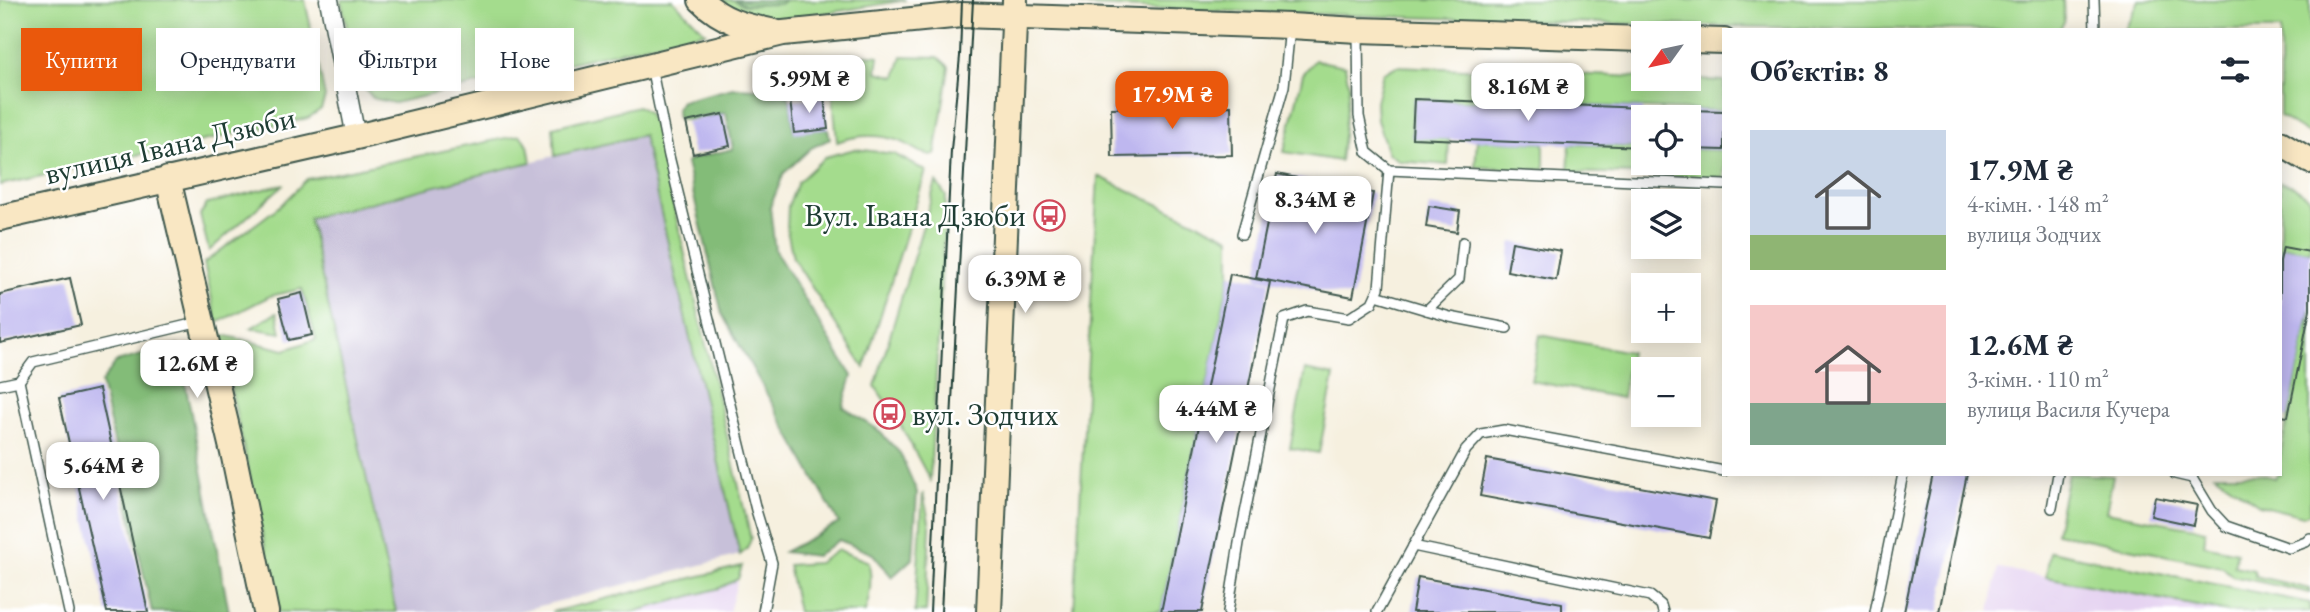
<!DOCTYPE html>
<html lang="uk">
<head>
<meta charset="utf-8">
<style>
  :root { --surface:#fff; --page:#f6f6f7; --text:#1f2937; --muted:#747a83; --accent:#ea580c }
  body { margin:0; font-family:"EB Garamond",serif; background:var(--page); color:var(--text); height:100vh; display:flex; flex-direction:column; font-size:26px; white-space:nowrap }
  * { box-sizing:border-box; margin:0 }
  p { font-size:23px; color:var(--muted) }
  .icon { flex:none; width:38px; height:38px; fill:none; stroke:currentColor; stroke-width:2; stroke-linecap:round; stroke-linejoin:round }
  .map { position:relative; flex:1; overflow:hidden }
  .drawer { position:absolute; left:1722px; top:28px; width:560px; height:448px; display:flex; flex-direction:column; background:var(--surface); border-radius:0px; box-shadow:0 4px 18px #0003 }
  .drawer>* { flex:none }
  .banner { position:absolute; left:21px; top:28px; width:665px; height:63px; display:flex; gap:14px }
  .needle { width:46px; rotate:237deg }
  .buttons { position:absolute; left:1631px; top:21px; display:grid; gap:14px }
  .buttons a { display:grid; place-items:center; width:70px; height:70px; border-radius:0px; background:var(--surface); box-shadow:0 4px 18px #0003; font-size:35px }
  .price { position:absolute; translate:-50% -60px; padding:0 16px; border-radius:14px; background:#fff; color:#222; font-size:23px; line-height:46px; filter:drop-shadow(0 2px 4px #0008) }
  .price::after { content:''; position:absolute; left:50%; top:42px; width:21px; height:16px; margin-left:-10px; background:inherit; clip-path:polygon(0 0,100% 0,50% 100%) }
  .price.active { background:var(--accent); color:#fff }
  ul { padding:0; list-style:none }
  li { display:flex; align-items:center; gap:21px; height:175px; padding:0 28px }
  li span { display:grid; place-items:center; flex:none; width:196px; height:140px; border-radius:0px; color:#555 }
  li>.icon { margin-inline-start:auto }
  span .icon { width:84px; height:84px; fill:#fffc; stroke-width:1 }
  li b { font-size:30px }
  h2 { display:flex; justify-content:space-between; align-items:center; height:84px; padding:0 28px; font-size:30px }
  .tag { padding:0 24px; border-radius:0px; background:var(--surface); box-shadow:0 4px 18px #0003; font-size:24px; line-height:63px }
  .tag.active { background:var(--accent); color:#fff }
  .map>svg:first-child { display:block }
  .built { fill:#e5d3f1 }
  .industrial { fill:#c7c0d9 }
  .green { fill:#a4dc8d; stroke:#628c60; stroke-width:2 }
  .forest { fill:#83bc78; stroke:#517c56; stroke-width:2 }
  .building { fill:#beb7ef }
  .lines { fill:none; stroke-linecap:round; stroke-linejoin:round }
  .lane-casing { stroke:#3f584e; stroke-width:12 }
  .street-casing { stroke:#3f584e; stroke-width:21 }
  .secondary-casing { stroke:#3f584e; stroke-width:28 }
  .lane { stroke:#fff; stroke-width:9 }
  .street { stroke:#fff; stroke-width:18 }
  .secondary { stroke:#f9e7c3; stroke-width:24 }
  .tram { stroke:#1f3d34; stroke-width:2 }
  .labels { text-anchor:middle; stroke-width:5; stroke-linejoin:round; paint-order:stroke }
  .street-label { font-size:32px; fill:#1f3d34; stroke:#fff }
  .poi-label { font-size:32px; fill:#1f3d34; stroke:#fff; text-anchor:end }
</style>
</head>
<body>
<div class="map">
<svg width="2310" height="612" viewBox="0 0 2310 612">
  <rect width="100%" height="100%" fill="#fff"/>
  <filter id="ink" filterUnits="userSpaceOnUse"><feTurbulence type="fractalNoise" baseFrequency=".0143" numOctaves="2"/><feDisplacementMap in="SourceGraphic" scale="14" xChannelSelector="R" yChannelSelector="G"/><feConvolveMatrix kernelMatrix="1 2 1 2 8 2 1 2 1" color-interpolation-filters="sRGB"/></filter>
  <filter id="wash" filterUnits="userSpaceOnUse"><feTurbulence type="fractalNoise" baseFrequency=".00686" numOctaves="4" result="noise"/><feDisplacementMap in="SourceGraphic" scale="28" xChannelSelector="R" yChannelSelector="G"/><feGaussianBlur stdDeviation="1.57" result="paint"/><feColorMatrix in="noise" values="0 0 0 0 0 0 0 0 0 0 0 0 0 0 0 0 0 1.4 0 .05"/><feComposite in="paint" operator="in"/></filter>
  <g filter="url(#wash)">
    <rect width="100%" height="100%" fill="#f6f0df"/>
    <g class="built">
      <path d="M1998 568 2228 612H1990Z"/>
      <path d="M738 579 729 612H633L720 588Z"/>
    </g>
    <path class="industrial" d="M643 134 740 555 516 612H396L309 217Z"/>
    <g class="green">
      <path d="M0 0H305L325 97 321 109 308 118 0 185Z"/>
      <path d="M341 0H673L705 32 394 103 373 98 358 80Z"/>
      <path d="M715 0H906L791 19H748Z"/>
      <path d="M1074 0H2063L2064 22 2059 30C1734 30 1408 17 1083 6Z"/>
      <path d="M2139 0H2310V135L2280 116V30H2125Z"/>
      <path d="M863 55 879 56 877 72 896 77 902 56 938 57 949 67 935 155C919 155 913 146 899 141 879 134 857 135 837 142L832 86 859 88 861 75 866 74Z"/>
      <path d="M1315 60 1345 66 1349 86 1340 161 1284 152 1303 74Z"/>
      <path d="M1397 66 1724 81V111L1414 99 1412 137 1449 139 1448 165 1399 161 1388 153 1377 120 1376 102 1383 73Z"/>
      <path d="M638 106 648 113 655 126 751 539 747 549 740 555 643 135 555 156 553 127Z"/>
      <path d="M520 135 528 145 531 162 309 218 396 612H279L219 334 285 350 316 339 302 289 270 296 217 323 204 263 281 205 307 179Z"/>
      <path d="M1477 140 1544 143V170L1475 167Z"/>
      <path d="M1570 144 1637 147V174L1568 172Z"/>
      <path d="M855 149 894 154 926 171 864 368 793 258 787 230 788 206 798 182 825 157Z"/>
      <path d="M1689 149 1724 150V178L1660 175 1661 163H1689Z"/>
      <path d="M1098 176 1230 238V274L1161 612H1074Z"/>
      <path d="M936 182 946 196 930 480 900 424 875 386Z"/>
      <path d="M2280 182 2293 186 2310 198V252L2284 247 2280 261Z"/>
      <path d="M284 184 209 251 200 215 207 204Z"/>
      <path d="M2310 310V513L2303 516 2259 505 2215 474H2259L2275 478 2277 474H2280V456Z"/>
      <path d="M277 313 281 333 251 328 276 313Z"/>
      <path d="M1540 335 1630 352 1622 398 1531 381Z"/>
      <path d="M1305 370 1334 376 1319 453 1290 448Z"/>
      <path d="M2068 474 2113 476 2106 512 2206 530 2204 545 2237 552 2234 566 2254 570 2255 576 2310 589V593L2232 576 2223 567 2056 533Z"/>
      <path d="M923 493 930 526 926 612H915Z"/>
      <path d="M838 550 869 562C872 580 871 595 865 612H798L788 565 818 563Z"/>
      <path d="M2050 551 2310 603V612H2228L2046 577Z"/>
      <path d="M742 566 738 579 720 588 633 612H551Z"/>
    </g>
    <g class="forest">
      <path d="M734 0H785L780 4 744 5Z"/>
      <path d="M780 84 790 100 794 132 828 129 830 139 811 148 784 173 770 207 775 251 852 376 843 407 877 429 900 453 917 492 913 558 892 577 873 554 839 540 816 556 784 552 839 523 722 314 686 163 694 158 733 149 726 113 685 120 677 118 676 109 681 101 733 88 756 89Z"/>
      <path d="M178 345 229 612H152L101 383 116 362Z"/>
    </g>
    <g id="blocks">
      <g class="building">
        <path d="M824 97 828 129 794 133 790 100Z"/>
        <path d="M1414 99 1643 108V147L1412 138Z"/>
        <path d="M1231 106 1232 155 1112 157 1111 108Z"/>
        <path d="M1689 110 1724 111V150L1689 149Z"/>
        <path d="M723 114 730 146 693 154 686 122Z"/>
        <path d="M1277 174 1373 193 1353 297 1256 278Z"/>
        <path d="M1429 206 1460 211 1457 232 1426 227Z"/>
        <path d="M1512 242 1561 251 1556 280 1507 271Z"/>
        <path d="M2283 247 2310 252V310L2288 417 2280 416V261Z"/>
        <path d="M1230 274 1270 282 1202 612H1161Z"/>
        <path d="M70 278 81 325 0 343V294Z"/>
        <path d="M302 293 312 335 289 340 278 299Z"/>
        <path d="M99 389 148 612H107L83 506 59 398Z"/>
        <path d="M1487 459 1716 501 1709 538 1480 496Z"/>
        <path d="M1933 474H1967L1939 612H1904Z"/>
        <path d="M2155 497 2197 505 2193 525 2151 516Z"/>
        <path d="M1418 577 1562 603V612H1412Z"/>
      </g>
    </g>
  </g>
  <g filter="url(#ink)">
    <use href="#blocks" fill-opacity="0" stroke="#3f584e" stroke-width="2"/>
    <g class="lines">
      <defs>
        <g id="lane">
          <path d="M2094 0 2095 30"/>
          <path d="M1358 32 1359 116 1367 152 1389 170 1724 185"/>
          <path d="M651 66 669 156 756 510 772 563 763 612"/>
          <path d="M1242 234 1284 86 1290 27"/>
          <path d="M1376 295 1450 317 1507 328"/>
          <path d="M1427 310 1459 279 1463 242"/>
          <path d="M19 381 69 612"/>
          <path d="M0 385 19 381 33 362 200 322"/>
          <path d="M2175 474 2192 478"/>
          <path d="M2193 474 2192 478 2212 511 2226 526 2289 548 2306 542 2310 538"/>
          <path d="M2052 508 2058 474"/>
          <path d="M1413 546 1650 596 1661 605 1663 612"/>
          <path d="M1228 612 1239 543 1284 319 1307 311 1349 318 1372 303 1379 288 1389 170"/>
          <path d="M1377 612 1466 450 1481 434 1504 430 1724 471"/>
          <path d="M1875 612 1903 474"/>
        </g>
        <path id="street" d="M329 0 356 137"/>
        <g id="secondary">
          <path d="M701 0C723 22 745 26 775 32"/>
          <path d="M1689 40 1724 41"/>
          <path d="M2280 143 2310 161"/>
          <path d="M168 179 234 457 266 612"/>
          <path d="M0 218 356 137 783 33 962 15 1290 26 1358 30 1643 39"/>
          <path d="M989 612 1015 1"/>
        </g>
      </defs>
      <use href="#lane" class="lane-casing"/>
      <use href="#street" class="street-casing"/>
      <use href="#secondary" class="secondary-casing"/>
      <use href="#lane" class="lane"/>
      <use href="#street" class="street"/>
      <use href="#secondary" class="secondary"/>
      <g class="tram">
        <path d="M930 612 951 150 960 56 962 0"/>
        <path d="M941 612 973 0"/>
      </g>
    </g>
  </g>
  <defs>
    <symbol id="bus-ring" viewBox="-11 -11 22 22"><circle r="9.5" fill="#fff" stroke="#d1495b" stroke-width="1.5"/><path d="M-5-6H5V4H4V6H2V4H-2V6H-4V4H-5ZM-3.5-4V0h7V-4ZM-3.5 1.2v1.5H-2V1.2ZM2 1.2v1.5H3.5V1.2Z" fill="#d1495b"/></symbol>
  </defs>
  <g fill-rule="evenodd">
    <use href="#bus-ring" x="1032" y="198" width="35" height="35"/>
    <use href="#bus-ring" x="872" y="396" width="35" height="35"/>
  </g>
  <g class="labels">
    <g class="street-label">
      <text transform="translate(170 145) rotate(-13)" y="11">вулиця Івана Дзюби</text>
    </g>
    <g class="poi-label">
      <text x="1026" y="226">Вул. Івана Дзюби</text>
      <text x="912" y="425" text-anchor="start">вул. Зодчих</text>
    </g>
  </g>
</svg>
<div class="buttons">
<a><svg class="needle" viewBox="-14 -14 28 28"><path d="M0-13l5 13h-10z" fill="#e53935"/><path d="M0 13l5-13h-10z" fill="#747a83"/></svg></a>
<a><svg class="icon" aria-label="locate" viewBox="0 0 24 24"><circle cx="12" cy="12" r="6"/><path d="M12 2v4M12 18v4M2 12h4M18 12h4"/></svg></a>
<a><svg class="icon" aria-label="layers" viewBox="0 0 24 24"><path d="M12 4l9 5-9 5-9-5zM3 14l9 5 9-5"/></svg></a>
<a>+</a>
<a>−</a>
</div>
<b class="price" style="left:809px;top:115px">5.99M ₴</b>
<b class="price" style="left:1528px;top:123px">8.16M ₴</b>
<b class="price active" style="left:1172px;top:131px">17.9M ₴</b>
<b class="price" style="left:1315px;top:236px">8.34M ₴</b>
<b class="price" style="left:1025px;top:315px">6.39M ₴</b>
<b class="price" style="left:197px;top:400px">12.6M ₴</b>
<b class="price" style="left:1216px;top:445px">4.44M ₴</b>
<b class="price" style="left:103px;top:502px">5.64M ₴</b>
<div class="banner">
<a class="tag active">Купити</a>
<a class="tag">Орендувати</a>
<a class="tag">Фільтри</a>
<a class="tag">Нове</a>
</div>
<section class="drawer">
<h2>Об’єктів: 8<svg class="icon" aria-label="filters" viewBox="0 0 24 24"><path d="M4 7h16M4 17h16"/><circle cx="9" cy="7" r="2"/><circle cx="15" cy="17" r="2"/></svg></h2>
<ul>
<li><span style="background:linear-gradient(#c9d6e8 75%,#8fb573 0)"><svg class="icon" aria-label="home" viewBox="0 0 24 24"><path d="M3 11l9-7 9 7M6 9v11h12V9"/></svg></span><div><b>17.9M ₴</b><p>4-кімн. · 148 m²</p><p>вулиця Зодчих</p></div></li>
<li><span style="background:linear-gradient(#f6c9c9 70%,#7fa58c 0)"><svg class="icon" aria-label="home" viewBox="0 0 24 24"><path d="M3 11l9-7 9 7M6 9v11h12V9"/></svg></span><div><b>12.6M ₴</b><p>3-кімн. · 110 m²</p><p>вулиця Василя Кучера</p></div></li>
</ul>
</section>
</div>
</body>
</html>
